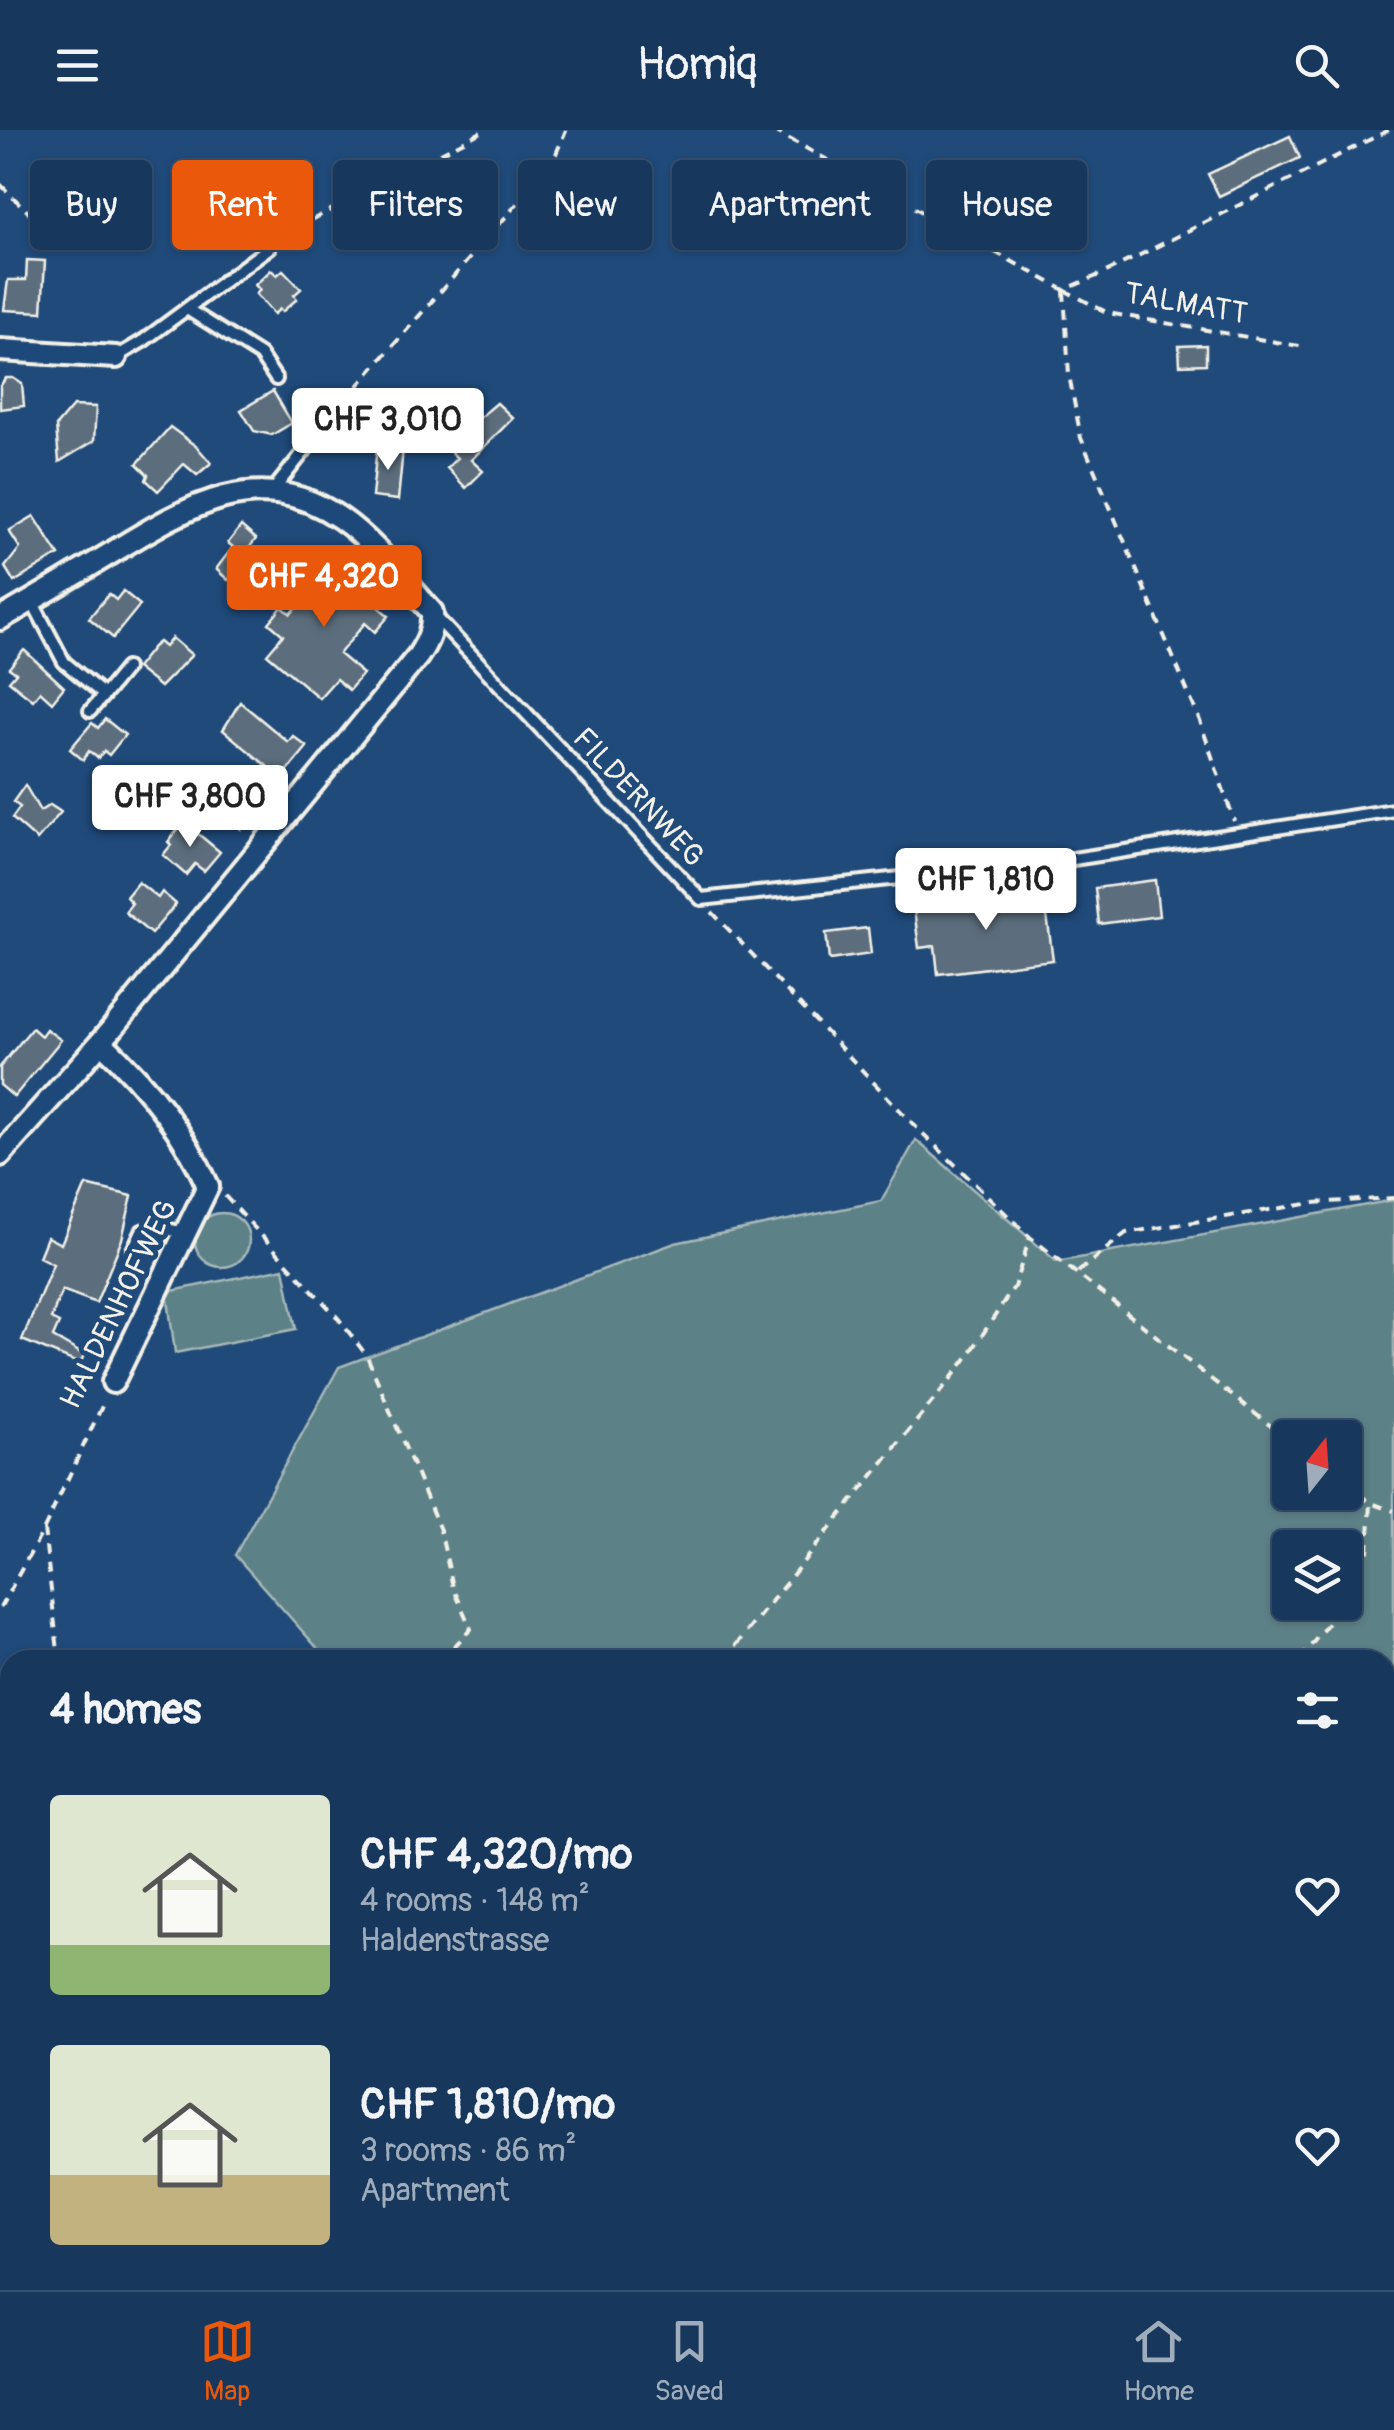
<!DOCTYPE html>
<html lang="en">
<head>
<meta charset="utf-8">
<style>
  :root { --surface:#17385c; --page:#244365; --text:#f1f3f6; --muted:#9eacbb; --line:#365272; --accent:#ea580c }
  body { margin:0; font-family:Pangolin,sans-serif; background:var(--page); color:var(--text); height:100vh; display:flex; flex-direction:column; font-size:38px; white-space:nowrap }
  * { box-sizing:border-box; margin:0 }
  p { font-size:32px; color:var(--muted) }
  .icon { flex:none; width:55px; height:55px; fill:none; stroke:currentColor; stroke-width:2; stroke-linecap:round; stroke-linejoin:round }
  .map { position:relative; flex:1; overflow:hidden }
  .drawer { position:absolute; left:0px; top:1520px; width:1395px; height:640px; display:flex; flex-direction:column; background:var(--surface); border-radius:30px 30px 0 0; box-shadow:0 2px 8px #0004,0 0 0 2px var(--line) }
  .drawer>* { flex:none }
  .hud { position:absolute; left:30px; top:30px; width:1335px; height:90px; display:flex; gap:20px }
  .needle { width:65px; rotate:17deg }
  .tools { position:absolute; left:1272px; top:1290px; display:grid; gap:20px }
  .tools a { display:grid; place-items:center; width:90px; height:90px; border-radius:10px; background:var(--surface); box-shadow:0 2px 8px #0004,0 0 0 2px var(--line); font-size:50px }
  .price { position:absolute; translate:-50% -85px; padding:0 22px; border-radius:10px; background:#fff; color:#222; font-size:32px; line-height:65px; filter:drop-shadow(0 2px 5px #0008) }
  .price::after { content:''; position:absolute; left:50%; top:60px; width:30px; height:22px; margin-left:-15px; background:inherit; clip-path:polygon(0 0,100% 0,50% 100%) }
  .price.selected { background:var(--accent); color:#fff }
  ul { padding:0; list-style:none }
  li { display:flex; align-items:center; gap:30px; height:250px; padding:0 50px }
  li span { display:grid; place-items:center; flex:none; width:280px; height:200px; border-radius:10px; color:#555 }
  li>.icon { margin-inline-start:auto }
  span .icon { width:120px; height:120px; fill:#fffc; stroke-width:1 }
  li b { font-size:42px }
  h2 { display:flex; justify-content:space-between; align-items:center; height:120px; padding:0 50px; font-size:42px }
  .pill { padding:0 35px; border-radius:10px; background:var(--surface); box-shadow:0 2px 8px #0004,0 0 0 2px var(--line); font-size:35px; line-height:90px }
  .pill.selected { background:var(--accent); color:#fff }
  header { display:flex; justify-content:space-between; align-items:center; height:130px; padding:0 50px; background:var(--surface); font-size:45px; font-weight:600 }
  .dock { display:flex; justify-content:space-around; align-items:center; height:140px; border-top:2px solid var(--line); background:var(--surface); font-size:28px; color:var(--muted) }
  .dock a { display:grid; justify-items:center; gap:5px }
  .dock .selected { color:var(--accent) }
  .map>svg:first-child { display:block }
  .green { fill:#5b8187; stroke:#a8b9b8; stroke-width:2.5; fill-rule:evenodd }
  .building { fill:#5b6e7d; stroke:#f4f1e8; stroke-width:2.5 }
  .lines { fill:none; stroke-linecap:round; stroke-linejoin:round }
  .service-casing { stroke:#f4f1e8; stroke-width:18 }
  .minor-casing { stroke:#f4f1e8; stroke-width:28 }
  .path { stroke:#f4f1e8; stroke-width:4; stroke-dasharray:10 8; stroke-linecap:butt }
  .service { stroke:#1f4a7a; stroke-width:10 }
  .minor { stroke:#1f4a7a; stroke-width:20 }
  .labels { text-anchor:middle; stroke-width:10; stroke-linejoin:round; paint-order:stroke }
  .street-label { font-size:30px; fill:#f4f1e8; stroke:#1f4a7a }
</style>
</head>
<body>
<header><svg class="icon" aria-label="menu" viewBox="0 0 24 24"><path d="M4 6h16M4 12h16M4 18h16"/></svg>Homiq<svg class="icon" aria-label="search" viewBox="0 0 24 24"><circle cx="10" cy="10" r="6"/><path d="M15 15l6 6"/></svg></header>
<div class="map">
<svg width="1394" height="2160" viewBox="0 0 1394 2160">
  <rect width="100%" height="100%" fill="#1f4a7a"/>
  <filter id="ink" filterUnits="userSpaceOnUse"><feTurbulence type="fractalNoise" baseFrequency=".01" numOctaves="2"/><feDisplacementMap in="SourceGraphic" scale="20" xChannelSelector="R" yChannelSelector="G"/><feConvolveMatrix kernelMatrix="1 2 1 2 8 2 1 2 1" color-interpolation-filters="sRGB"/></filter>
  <g filter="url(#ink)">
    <g class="green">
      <path d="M916 1010 1057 1132 1394 1070V1798L1385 1817V1530H313L319 1520 235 1425 339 1237 675 1113 881 1071ZM1290 1308H1345V1362H1290ZM1290 1418H1345V1472H1290Z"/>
      <circle cx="222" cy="1110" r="27"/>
      <path d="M284 1138 296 1199 175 1223 167 1162Z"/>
      <path d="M402 2150H1226L1222 2160H411Z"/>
    </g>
    <g class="building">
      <path d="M1290 6 1300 28 1219 66 1208 44Z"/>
      <path d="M27 130 45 131 42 182 4 180 8 150H26Z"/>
      <path d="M271 140 277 145 283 140 301 159 294 165 297 169 282 182 280 179 274 184 256 164 260 160 255 155Z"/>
      <path d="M1206 215V234L1180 235 1179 216Z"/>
      <path d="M6 248H13L22 254 24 276 0 279V256Z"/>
      <path d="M273 261 292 293 272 305 254 301 241 280Z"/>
      <path d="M455 262 479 288 497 273 513 288 471 330 483 341 466 358 447 338 457 328 421 292Z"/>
      <path d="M73 276 96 277 94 311 59 332 56 296Z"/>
      <path d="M170 297 197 317 211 333 197 345 184 334 158 361 146 350 148 345 137 334Z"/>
      <path d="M377 316 403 319 398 370 372 367Z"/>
      <path d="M34 386 59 425 14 452 5 437 20 418 9 401Z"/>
      <path d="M241 396 256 409 249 418 267 434 247 456 241 451 238 454 233 445 228 450 216 439 233 417 228 413Z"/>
      <path d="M324 422 351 445 346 450 389 486 375 502 365 493 339 524 363 544 349 560 336 549 319 568 267 524 283 505 269 493 282 477 291 484 321 448 310 438Z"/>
      <path d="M123 461 140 475 113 508 89 488 109 464 116 470Z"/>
      <path d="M172 508 192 525 160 557 136 538 153 517 159 512 165 517Z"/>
      <path d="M24 520 64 557 52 572 40 561 33 570 9 551 16 543 9 538Z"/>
      <path d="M240 572 288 612 293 606 307 617 270 662 256 651 267 636 223 600Z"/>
      <path d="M105 589 125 605 109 625 104 621 98 628 89 621 83 630 70 619 92 593 98 598Z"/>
      <path d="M25 655 40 681 50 675 61 682 37 710 12 688 20 677 13 672Z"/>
      <path d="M255 658 267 667 241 699 229 690Z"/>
      <path d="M184 692 220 722 204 741 195 734 186 745 163 725 171 715 168 712Z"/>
      <path d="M1155 750 1159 786 1099 794 1095 758Z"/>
      <path d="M138 752 158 768 162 762 176 774 151 804 125 782 132 773 126 767Z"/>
      <path d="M1044 763 1053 830 938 844 935 816 919 818 914 779Z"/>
      <path d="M868 798 871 824 829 830 826 803Z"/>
      <path d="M32 898 41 906 46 899 61 910 14 967 0 955V937Z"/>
      <path d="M86 1055 132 1066 122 1109 96 1173 62 1160 51 1189 59 1193 53 1207 84 1225 80 1234 22 1210 53 1134 39 1127 47 1107 61 1114Z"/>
    </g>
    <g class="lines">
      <defs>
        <g id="service">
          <path d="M187 179 260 225 276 249"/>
          <path d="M116 227 143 211 270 117"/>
          <path d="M275 362 278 354 347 268 379 289"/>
          <path d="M32 471 64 532 104 565 126 538"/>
          <path d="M432 483 701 769 1060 731 1394 680"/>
          <path d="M90 581 104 565"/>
          <path d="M133 1120 142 1101 156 1097 185 1103"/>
        </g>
        <g id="minor">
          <path d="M0 220 116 227"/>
          <path d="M0 489C38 467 75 445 113 422 185 378 258 332 340 388 375 412 404 451 432 482 433 500 428 511 418 526L101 912 0 1025"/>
          <path d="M101 912C144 952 184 1002 208 1056L113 1252"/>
        </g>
      </defs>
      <use href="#service" class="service-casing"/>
      <use href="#minor" class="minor-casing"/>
      <g class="path">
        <path d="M773 0 1064 160 1106 142 1389 0"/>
        <path d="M0 54 37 91"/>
        <path d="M282 109 304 94 485 0"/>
        <path d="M1064 160 1108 183 1305 217"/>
        <path d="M1064 161 1069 245 1081 308 1200 591 1234 691"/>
        <path d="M357 257 537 51 556 24 566 0"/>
        <path d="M712 782 914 995 1030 1107 1290 1311"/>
        <path d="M225 1066 338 1188 367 1226 440 1400 453 1457 471 1499 441 1530"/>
        <path d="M1078 1142 1126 1103 1313 1073 1394 1068"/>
        <path d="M1345 1354 1371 1373 1394 1381"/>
        <path d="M44 1399 59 1530"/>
        <path d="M1345 1471 1368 1422 1371 1373"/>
        <path d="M0 1478 44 1399 105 1270"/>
        <path d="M724 1530 965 1231 1014 1157 1030 1107"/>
        <path d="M1300 1530 1344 1472"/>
        <path d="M378 2150 387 2160"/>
        <path d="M410 2160 414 2150"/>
        <path d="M962 2160 966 2150"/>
      </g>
      <use href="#service" class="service"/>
      <use href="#minor" class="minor"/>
    </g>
  </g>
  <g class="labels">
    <g class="street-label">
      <text transform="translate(1186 173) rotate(10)" y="10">TALMATT</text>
      <text transform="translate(639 667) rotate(47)" y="10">FILDERNWEG</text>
      <text transform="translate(118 1174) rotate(-64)" y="10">HALDENHOFWEG</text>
    </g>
  </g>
</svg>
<div class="tools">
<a><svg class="needle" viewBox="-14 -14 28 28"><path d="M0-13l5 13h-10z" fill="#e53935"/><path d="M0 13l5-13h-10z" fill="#9eacbb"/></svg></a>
<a><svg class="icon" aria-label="layers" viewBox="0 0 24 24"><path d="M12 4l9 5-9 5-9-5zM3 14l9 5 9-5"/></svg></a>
</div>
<b class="price" style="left:388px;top:343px">CHF 3,010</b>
<b class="price selected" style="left:324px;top:500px">CHF 4,320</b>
<b class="price" style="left:190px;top:720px">CHF 3,800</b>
<b class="price" style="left:986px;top:803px">CHF 1,810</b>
<div class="hud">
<a class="pill">Buy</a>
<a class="pill selected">Rent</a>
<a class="pill">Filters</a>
<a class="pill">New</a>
<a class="pill">Apartment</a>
<a class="pill">House</a>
</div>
<section class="drawer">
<h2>4 homes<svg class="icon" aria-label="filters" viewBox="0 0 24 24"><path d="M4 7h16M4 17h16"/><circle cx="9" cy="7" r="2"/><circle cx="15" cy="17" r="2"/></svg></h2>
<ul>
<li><span style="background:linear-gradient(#dfe7d0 75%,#8fb573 0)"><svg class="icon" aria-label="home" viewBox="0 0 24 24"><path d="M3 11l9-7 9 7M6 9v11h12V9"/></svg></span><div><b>CHF 4,320/mo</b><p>4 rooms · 148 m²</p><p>Haldenstrasse</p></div><svg class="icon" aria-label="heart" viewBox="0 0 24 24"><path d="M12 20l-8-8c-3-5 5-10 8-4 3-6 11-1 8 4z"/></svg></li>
<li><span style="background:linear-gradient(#dfe7d0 65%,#c2b280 0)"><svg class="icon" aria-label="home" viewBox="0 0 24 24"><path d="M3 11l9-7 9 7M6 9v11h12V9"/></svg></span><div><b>CHF 1,810/mo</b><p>3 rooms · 86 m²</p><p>Apartment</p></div><svg class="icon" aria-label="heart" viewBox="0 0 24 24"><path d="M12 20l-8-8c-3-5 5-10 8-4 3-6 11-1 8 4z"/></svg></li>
</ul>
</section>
</div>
<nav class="dock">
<a class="selected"><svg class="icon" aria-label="map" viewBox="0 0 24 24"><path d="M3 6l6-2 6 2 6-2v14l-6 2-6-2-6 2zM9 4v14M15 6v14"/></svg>Map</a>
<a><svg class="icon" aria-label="saved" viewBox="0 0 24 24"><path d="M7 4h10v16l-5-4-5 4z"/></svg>Saved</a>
<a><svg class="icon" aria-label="home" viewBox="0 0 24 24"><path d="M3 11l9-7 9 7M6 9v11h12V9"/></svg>Home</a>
</nav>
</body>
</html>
